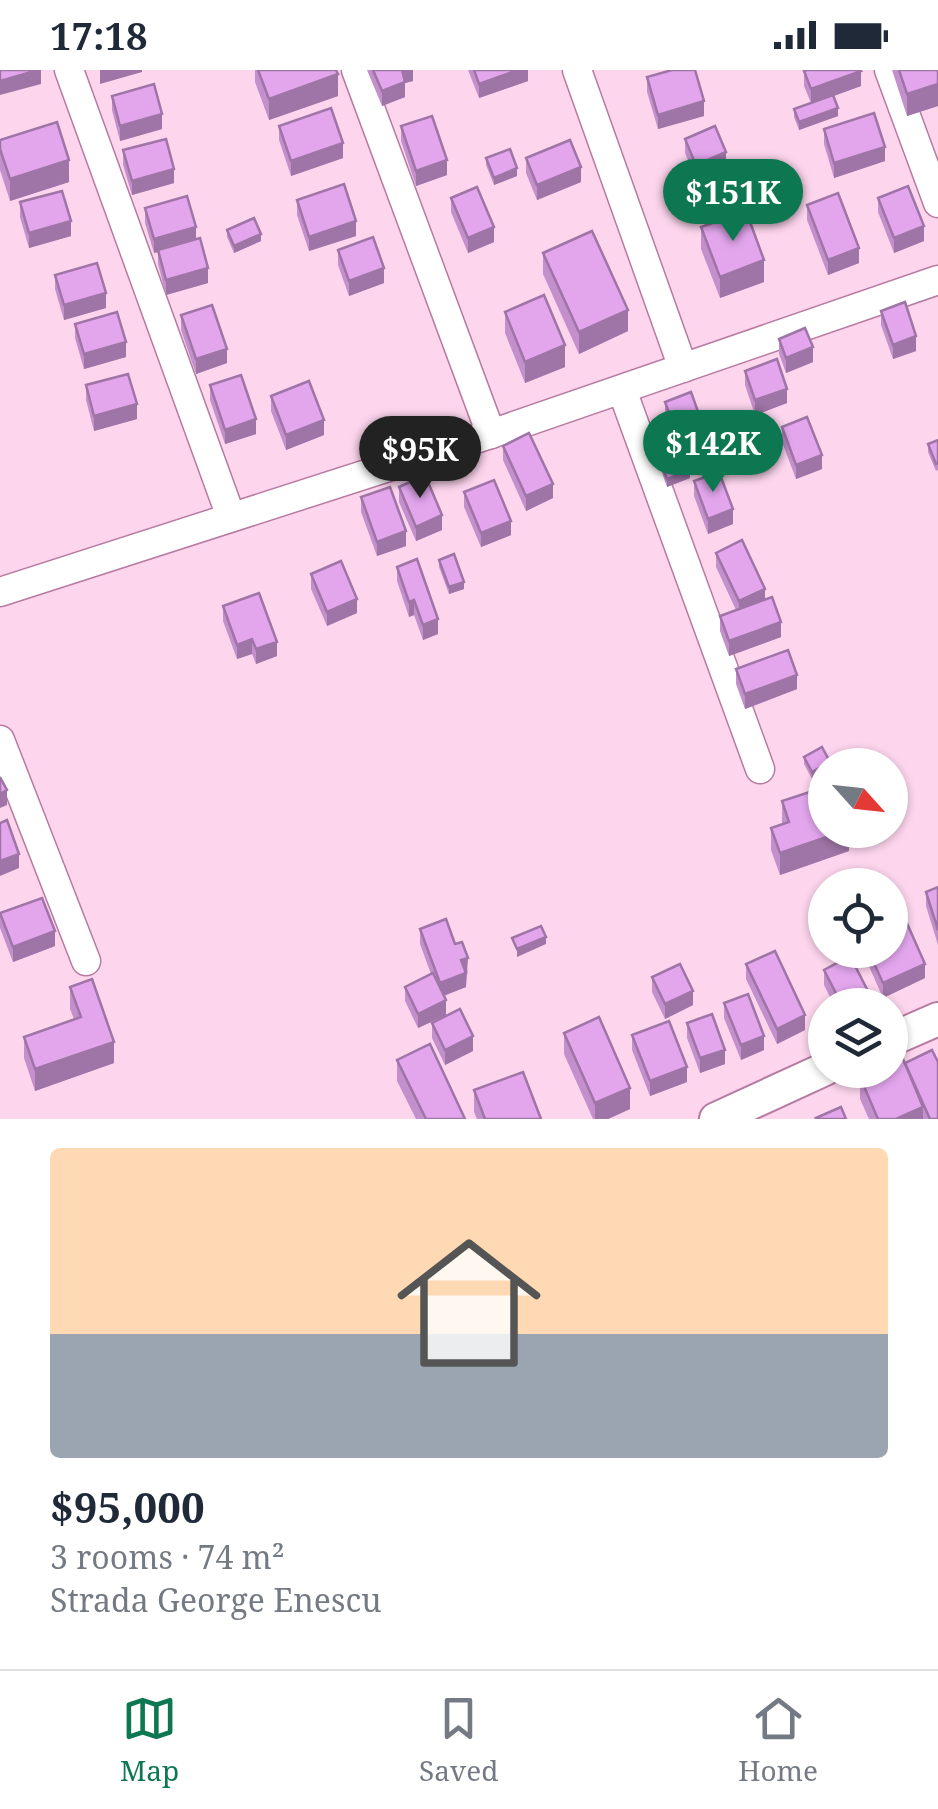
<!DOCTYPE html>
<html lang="en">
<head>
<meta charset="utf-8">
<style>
  :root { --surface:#fff; --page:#f2f2f3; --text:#1f2937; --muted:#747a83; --line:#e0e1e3; --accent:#0c7751 }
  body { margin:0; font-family:"Noto Serif",serif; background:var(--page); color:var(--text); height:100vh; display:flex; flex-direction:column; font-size:38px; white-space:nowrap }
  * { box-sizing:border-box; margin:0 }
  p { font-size:32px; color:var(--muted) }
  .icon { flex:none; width:55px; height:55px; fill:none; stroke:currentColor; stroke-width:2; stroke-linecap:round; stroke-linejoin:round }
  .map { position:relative; height:1049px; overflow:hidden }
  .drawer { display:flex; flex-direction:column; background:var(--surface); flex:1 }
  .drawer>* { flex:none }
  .needle { width:65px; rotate:117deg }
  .tools { position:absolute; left:808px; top:678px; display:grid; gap:20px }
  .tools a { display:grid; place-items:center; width:100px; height:100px; border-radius:50%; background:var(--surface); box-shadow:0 2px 8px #0004; font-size:50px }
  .price { position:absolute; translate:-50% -85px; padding:0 22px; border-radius:35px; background:var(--accent); color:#fff; font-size:32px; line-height:65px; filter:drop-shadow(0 2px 5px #0008) }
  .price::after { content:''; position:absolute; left:50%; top:60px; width:30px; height:22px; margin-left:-15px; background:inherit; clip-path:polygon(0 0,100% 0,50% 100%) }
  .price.on { background:#222; color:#fff }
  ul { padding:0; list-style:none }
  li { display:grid; align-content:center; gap:20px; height:530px; padding:0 50px }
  li span { display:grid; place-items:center; height:310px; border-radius:10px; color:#555 }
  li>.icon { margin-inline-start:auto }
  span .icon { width:180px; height:180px; fill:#fffc; stroke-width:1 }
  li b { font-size:42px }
  .status { display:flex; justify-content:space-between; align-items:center; height:70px; padding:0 50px; background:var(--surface); direction:ltr }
  .status svg { height:28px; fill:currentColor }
  .tab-bar { display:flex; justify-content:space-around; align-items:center; height:140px; border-top:2px solid var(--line); background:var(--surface); font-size:28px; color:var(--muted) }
  .tab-bar a { display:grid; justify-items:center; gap:5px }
  .tab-bar .on { color:var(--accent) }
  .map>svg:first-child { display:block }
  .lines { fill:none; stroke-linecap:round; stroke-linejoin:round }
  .minor-casing { stroke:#b77ba1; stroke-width:31 }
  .major-casing { stroke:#b77ba1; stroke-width:36 }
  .minor { stroke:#fff; stroke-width:28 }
  .major { stroke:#fff; stroke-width:32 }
  .wall { fill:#c38fcc }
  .shaded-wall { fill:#9f74a6 }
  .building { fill:#e3a6ed; stroke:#9f74a6; stroke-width:2.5 }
</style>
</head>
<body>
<div class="status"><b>17:18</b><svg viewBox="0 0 49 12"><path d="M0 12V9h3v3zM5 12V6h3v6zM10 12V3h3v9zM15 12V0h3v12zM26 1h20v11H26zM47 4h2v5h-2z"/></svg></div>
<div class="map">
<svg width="938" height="1049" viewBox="0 0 938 1049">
  <rect width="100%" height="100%" fill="#fdd5ed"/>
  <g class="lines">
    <defs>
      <g id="minor">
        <path d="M69 0 231 447"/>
        <path d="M356 0 491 364"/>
        <path d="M577 0 683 298"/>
        <path d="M889 0 938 133"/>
        <path d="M622 320 760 699"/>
        <path d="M0 522 491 364 938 210"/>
        <path d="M0 670 86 891"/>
      </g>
      <g id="major">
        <path d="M890 970 938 949"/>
        <path d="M716 1049 825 999"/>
      </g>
    </defs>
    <use href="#minor" class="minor-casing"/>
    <use href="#major" class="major-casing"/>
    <use href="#minor" class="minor"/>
    <use href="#major" class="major"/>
  </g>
  <g class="wall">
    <path d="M255 0H336L338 26 269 50 255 12Z"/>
    <path d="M367 0H413V11L405 13V27L382 36Z"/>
    <path d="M468 0H528V11L479 28Z"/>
    <path d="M892 0H938V36L907 46Z"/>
    <path d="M804 1 861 16 834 26 838 46 799 60 794 47V39L811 33 804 16Z"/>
    <path d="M647 7 704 46 658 59 647 22Z"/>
    <path d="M112 26 162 59 120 71 112 40Z"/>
    <path d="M279 56 343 88 291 106 279 70Z"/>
    <path d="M401 56 447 105 416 116 401 71Z"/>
    <path d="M824 59 885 91 834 108 824 74Z"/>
    <path d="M685 69 726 97 696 109 685 83Z"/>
    <path d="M0 70 69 112 10 131 0 100Z"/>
    <path d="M123 80 174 113 132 125 123 95Z"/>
    <path d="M486 88 517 106 494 115 486 95Z"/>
    <path d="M526 88 581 112 537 130 526 103Z"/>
    <path d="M690 118 720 136 697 145 690 126Z"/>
    <path d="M451 128 494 172 468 183 451 142Z"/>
    <path d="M878 128 924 171 894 183 878 142Z"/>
    <path d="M297 130 356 166 309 181 297 145Z"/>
    <path d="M20 132 71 166 29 178 20 147Z"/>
    <path d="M807 135 859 193 828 205 807 150Z"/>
    <path d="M145 138 196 169 208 213 166 225 158 194V182L154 183 145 153Z"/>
    <path d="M701 157 764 212 720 228 701 179Z"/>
    <path d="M227 160 261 171 234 183 227 167Z"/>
    <path d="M338 180 384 213 349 226 338 195Z"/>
    <path d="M543 183 628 261 579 284 543 204Z"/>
    <path d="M55 205 106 238 64 250 55 219Z"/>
    <path d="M881 241 916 281 893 289 881 255Z"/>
    <path d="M505 242 565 297 525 313 505 263Z"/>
    <path d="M181 245 227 293 196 304 181 260Z"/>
    <path d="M75 254 126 287 84 299 75 268Z"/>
    <path d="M779 269 813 292 786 303 779 284Z"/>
    <path d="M745 301 787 333 755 345 745 315Z"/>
    <path d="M86 315 137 349 94 361 86 330Z"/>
    <path d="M210 315 256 364 225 374 210 330Z"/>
    <path d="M271 326 324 365 286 380 271 341Z"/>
    <path d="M665 332 705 375 684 383 690 408 667 417 660 397V390L678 382 665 346Z"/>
    <path d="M782 357 822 399 796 409 782 372Z"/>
    <path d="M938 370V400L936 401 928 382V374Z"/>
    <path d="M503 376 553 428 526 441 503 390Z"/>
    <path d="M694 411 733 454 708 464 694 426Z"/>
    <path d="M399 417 442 460 416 471 399 432Z"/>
    <path d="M464 422 511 465 481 477 464 437Z"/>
    <path d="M361 427 406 476 377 486 361 442Z"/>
    <path d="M716 483 765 529 781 567 729 586 720 561V546L736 540 716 497Z"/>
    <path d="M439 490 464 519 449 524 439 497Z"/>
    <path d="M397 497 438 564 423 570 414 545 409 547 397 511Z"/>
    <path d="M311 504 357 543 327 556 311 519Z"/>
    <path d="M223 536 277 586 256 594 252 584 237 589 223 551Z"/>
    <path d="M736 599 797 619 745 639 736 614Z"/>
    <path d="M804 687 830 695H825V702L812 709 804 694Z"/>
    <path d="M782 731 849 781 780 805 771 780V758L782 754Z"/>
    <path d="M938 817V875L926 836V822Z"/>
    <path d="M0 843 55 876 13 892 0 858Z"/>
    <path d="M899 855 925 908 883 928 864 885V880H890Z"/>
    <path d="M420 859 455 874 468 902 466 903V917L444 926 446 945 418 958 405 931V917L431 904 420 874Z"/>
    <path d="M746 894 805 960 777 974 746 909Z"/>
    <path d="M824 900 871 935H834L824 915Z"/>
    <path d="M652 907 693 935 665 949 652 922Z"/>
    <path d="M70 917 114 993 35 1021 24 988V967L74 949 70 939Z"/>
    <path d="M724 933 764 980 741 990 724 948Z"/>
    <path d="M432 953 473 981 445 995 432 968Z"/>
    <path d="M687 953 725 994 700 1003 687 968Z"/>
    <path d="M564 963 630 1039 608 1049H593L564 984Z"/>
    <path d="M632 965 687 1012 650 1026 632 980Z"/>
    <path d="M397 990 465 1049H416L397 1011Z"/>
    <path d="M877 1000 938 1049H869L860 1029V1007Z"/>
    <path d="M474 1020 541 1049H477L474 1042Z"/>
  </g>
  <g class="shaded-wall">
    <path d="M38 0H41V14L0 25V11Z"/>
    <path d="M100 0H142V2L100 14Z"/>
    <path d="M402 0H413V11L405 13V27L382 36V21Z"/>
    <path d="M518 0H528V11L479 28V14Z"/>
    <path d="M861 1V16L811 34V19Z"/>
    <path d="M338 4V26L269 50V29Z"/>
    <path d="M938 14V36L907 46V24Z"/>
    <path d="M704 31V46L658 59V45Z"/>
    <path d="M838 38V46L799 60V52Z"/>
    <path d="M162 44V59L120 71V56Z"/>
    <path d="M343 73V88L291 106V91Z"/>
    <path d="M885 77V91L834 108V93Z"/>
    <path d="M726 82V97L696 109V95Z"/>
    <path d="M69 90V112L10 131V109Z"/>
    <path d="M447 90V105L416 116V101Z"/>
    <path d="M581 97V112L537 130V115Z"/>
    <path d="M517 98V106L494 115V108Z"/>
    <path d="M174 99V113L132 125V111Z"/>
    <path d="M720 129V136L697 145V138Z"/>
    <path d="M71 151V166L29 178V163Z"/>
    <path d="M356 151V166L309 181V167Z"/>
    <path d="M924 156V171L894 183V168Z"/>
    <path d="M196 157V172L154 183V169Z"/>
    <path d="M494 157V172L468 183V168Z"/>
    <path d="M261 164V171L234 183V176Z"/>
    <path d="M859 178V193L828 205V190Z"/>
    <path d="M764 190V212L720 228V207Z"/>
    <path d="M208 198V213L166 225V210Z"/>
    <path d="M384 198V213L349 226V211Z"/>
    <path d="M106 223V238L64 250V235Z"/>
    <path d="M628 240V261L579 284V262Z"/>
    <path d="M916 266V281L893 289V275Z"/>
    <path d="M126 272V287L84 299V284Z"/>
    <path d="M565 275V297L525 313V292Z"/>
    <path d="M813 277V292L786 303V288Z"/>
    <path d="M227 279V293L196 304V289Z"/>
    <path d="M787 319V333L755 345V330Z"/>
    <path d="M137 334V349L94 361V346Z"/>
    <path d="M256 349V364L225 374V360Z"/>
    <path d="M324 350V365L286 380V365Z"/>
    <path d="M705 361V375L679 385V370Z"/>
    <path d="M822 385V399L796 409V395Z"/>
    <path d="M690 400V408L667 417V409Z"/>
    <path d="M553 414V428L526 441V426Z"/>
    <path d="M733 439V454L708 464V449Z"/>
    <path d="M442 445V460L416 471V457Z"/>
    <path d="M511 451V465L481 477V463Z"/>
    <path d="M406 461V476L377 486V472Z"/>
    <path d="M464 512V519L449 524V517Z"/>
    <path d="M765 519V534L739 546V531Z"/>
    <path d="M357 529V543L327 556V542Z"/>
    <path d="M414 530V545L409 547V532Z"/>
    <path d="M438 549V564L423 570V555Z"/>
    <path d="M781 552V567L729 586V571Z"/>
    <path d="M252 569V584L237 589V575Z"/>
    <path d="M277 572V586L256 594V579Z"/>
    <path d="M797 605V619L745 639V624Z"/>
    <path d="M830 692V695H825V702L812 709V702Z"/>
    <path d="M7 720V735L0 738V724Z"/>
    <path d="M849 760V781L780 805V783Z"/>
    <path d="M19 784V798L0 806V791Z"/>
    <path d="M899 849V856L890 859V852Z"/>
    <path d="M55 861V876L13 892V877Z"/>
    <path d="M546 867V874L517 887V879Z"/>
    <path d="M468 888 466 917 440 927V913L461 890Z"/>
    <path d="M925 894V908L883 928V913Z"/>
    <path d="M693 921V935L665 949V934Z"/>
    <path d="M871 927V935H855Z"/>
    <path d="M446 930V945L418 958V944Z"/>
    <path d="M805 945V960L777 974V959Z"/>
    <path d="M473 966V981L445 995V980Z"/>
    <path d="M764 966V980L741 990V975Z"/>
    <path d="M114 972V993L35 1021V999Z"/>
    <path d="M725 980V994L700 1003V988Z"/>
    <path d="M687 997V1012L650 1026V1011Z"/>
    <path d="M630 1018V1039L608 1049H595V1033Z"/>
    <path d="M923 1037V1049H896Z"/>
  </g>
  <g class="building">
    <path d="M0 0H38L0 11Z"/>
    <path d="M258 0H336L338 4 269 29Z"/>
    <path d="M373 0H402L405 12 382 21Z"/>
    <path d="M474 0H518L479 14Z"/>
    <path d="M672 0H695L704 31 658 45 647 7Z"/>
    <path d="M807 0H860L861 1 811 19 804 1Z"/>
    <path d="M899 0H938V14L907 24Z"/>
    <path d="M154 14 162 44 120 56 112 26Z"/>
    <path d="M833 25 838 38 799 52 794 39Z"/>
    <path d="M331 38 343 73 291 91 279 56Z"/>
    <path d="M874 43 885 77 834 93 824 59Z"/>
    <path d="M432 46 447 90 416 101 401 56Z"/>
    <path d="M57 52 69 90 10 109 0 79V70Z"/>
    <path d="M715 56 726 82 696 95 685 69Z"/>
    <path d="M166 69 174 99 132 111 123 80Z"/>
    <path d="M570 70 581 97 537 115 526 88Z"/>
    <path d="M510 79 517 98 494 108 486 88Z"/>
    <path d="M713 109 720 129 697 138 690 118Z"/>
    <path d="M344 114 356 151 309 167 297 130Z"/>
    <path d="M908 116 924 156 894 168 878 128Z"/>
    <path d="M477 117 494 157 468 168 451 128Z"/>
    <path d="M62 121 71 151 29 163 20 132Z"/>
    <path d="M838 123 859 178 828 190 807 135Z"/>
    <path d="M187 126 196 157 154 169 145 138Z"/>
    <path d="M746 141 764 190 720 207 701 157Z"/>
    <path d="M254 148 261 164 234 176 227 160Z"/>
    <path d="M592 161 628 240 579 262 543 183Z"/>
    <path d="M373 167 384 198 349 211 338 180Z"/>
    <path d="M200 168 208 198 166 210 158 180Z"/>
    <path d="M97 193 106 223 64 235 55 205Z"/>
    <path d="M544 225 565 275 525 292 505 242Z"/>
    <path d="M905 232 916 266 893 275 881 241Z"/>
    <path d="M212 235 227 279 196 289 181 245Z"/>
    <path d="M117 242 126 272 84 284 75 254Z"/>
    <path d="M805 258 813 277 786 288 779 269Z"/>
    <path d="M777 289 787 319 755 330 745 301Z"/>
    <path d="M128 304 137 334 94 346 86 315Z"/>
    <path d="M241 305 256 349 225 360 210 315Z"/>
    <path d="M309 311 324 350 286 365 271 326Z"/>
    <path d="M691 322 705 361 679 370 665 332Z"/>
    <path d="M807 347 822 385 796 395 782 357Z"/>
    <path d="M529 363 553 414 526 426 503 376Z"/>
    <path d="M938 370V393L936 394 928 374Z"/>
    <path d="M683 381 690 400 667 409 660 390Z"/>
    <path d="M719 402 733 439 708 449 694 411Z"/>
    <path d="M425 405 442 445 416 457 399 417Z"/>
    <path d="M494 410 511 451 481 463 464 422Z"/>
    <path d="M390 417 406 461 377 472 361 427Z"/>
    <path d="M742 470 765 519 739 531 716 483Z"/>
    <path d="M454 484 464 512 449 517 439 490Z"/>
    <path d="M417 489 438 549 423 555 414 530 409 532 397 497Z"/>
    <path d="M341 491 357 529 327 542 311 504Z"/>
    <path d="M259 523 277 572 256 579 252 569 237 575 223 536Z"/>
    <path d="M772 527 781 552 729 571 720 546Z"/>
    <path d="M788 580 797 605 745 624 736 599Z"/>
    <path d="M822 677 830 692 812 702 804 687Z"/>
    <path d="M0 707 7 720 0 724Z"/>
    <path d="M825 717V760H847L780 783 771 758 789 752 782 731Z"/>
    <path d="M7 750 19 784 0 791V753Z"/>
    <path d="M938 817V860L926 822Z"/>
    <path d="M890 827 899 849 890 852Z"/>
    <path d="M42 828 55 861 13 877 0 843Z"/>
    <path d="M446 849 455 874 462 872 468 888 461 890 466 903 440 913 420 859Z"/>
    <path d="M906 851 925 894 883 913 868 880H890V858Z"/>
    <path d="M541 856 546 867 517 879 512 868Z"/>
    <path d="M775 881 805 945 777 959 746 894Z"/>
    <path d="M850 886 871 927 855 935H842L824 900Z"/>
    <path d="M680 894 693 921 665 934 652 907Z"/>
    <path d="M433 903 446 930 418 944 405 917Z"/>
    <path d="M92 909 114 972 35 999 24 967 81 947 70 917Z"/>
    <path d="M748 924 764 966 741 975 724 933Z"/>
    <path d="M460 939 473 966 445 980 432 953Z"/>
    <path d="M712 944 725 980 700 988 687 953Z"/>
    <path d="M599 947 630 1018 595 1033 564 963Z"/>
    <path d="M669 951 687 997 650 1011 632 965Z"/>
    <path d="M430 974 465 1049H426L397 990Z"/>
    <path d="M932 980 938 992V1049H930L905 993Z"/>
    <path d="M903 989 923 1037 896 1049H878L860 1007 877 1000H890V994Z"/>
    <path d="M523 1002 541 1049H485L474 1020Z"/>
    <path d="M841 1037 846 1049H817L816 1048Z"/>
  </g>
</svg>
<div class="tools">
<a><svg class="needle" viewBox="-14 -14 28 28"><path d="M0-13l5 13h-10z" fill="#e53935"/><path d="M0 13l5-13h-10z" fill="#747a83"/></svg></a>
<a><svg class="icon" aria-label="locate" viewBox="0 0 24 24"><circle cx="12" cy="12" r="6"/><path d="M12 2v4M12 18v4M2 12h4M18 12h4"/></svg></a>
<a><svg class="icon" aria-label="layers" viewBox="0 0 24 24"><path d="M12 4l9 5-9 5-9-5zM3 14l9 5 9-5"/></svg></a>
</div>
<b class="price" style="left:733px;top:174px">$151K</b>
<b class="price" style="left:713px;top:425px">$142K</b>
<b class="price on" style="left:420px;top:431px">$95K</b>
</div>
<section class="drawer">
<ul>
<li><span style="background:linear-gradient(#ffd9b3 60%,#9aa5b1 0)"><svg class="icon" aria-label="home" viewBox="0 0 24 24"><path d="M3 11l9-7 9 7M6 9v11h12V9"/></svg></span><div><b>$95,000</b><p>3 rooms · 74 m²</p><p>Strada George Enescu</p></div></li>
</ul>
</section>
<nav class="tab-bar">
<a class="on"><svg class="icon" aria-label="map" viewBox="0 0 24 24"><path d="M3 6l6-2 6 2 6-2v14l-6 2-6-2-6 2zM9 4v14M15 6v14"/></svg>Map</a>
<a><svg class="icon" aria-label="saved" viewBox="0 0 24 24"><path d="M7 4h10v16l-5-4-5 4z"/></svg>Saved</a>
<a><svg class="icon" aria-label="home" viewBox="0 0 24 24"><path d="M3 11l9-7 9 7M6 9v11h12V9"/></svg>Home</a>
</nav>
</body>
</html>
